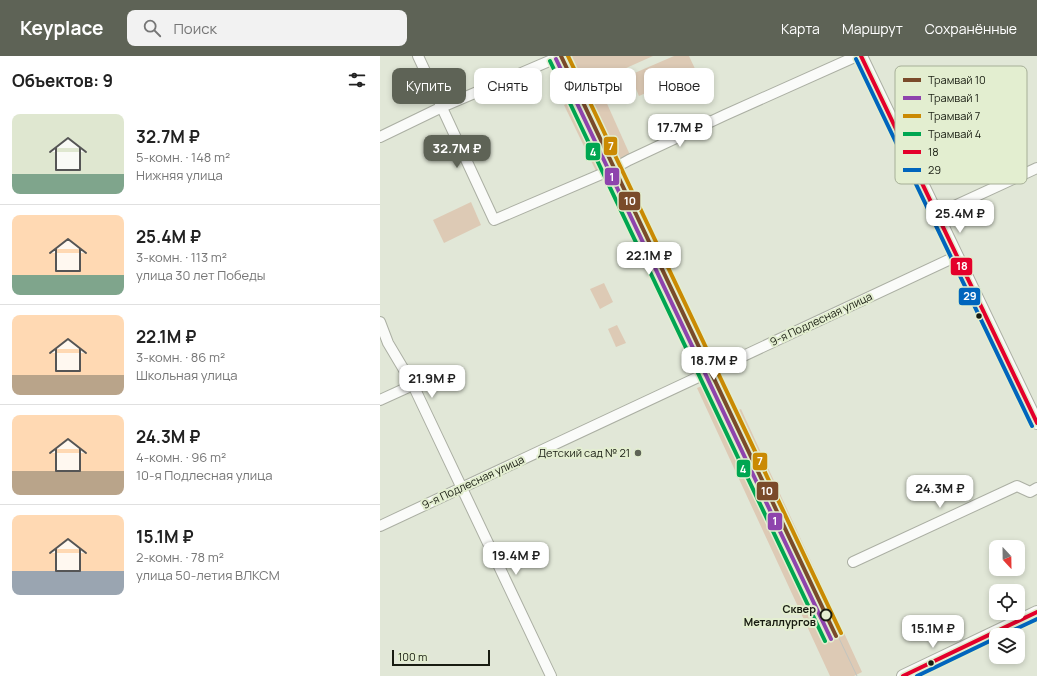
<!DOCTYPE html>
<html lang="ru">
<head>
<meta charset="utf-8">
<style>
  :root { --surface:#fff; --page:#f2f2f2; --text:#222; --muted:#767676; --line:#e0e0e0; --accent:#5e6356 }
  body { margin:0; font-family:Manrope,sans-serif; background:var(--page); color:var(--text); height:100vh; display:flex; flex-direction:column; font-size:15px; white-space:nowrap }
  * { box-sizing:border-box; margin:0 }
  p { font-size:13px; color:var(--muted) }
  .icon { flex:none; width:22px; height:22px; fill:none; stroke:currentColor; stroke-width:2; stroke-linecap:round; stroke-linejoin:round }
  .map { position:relative; flex:1; overflow:hidden }
  .drawer { display:flex; flex-direction:column; background:var(--surface); width:380px }
  .drawer>* { flex:none }
  .banner { position:absolute; left:12px; top:12px; width:380px; height:36px; display:flex; gap:8px }
  .needle { width:26px; rotate:158deg }
  .tools { position:absolute; left:609px; top:484px; display:grid; gap:8px }
  .tools a { display:grid; place-items:center; width:36px; height:36px; border-radius:8px; background:var(--surface); box-shadow:0 2px 6px #0003; font-size:20px }
  .scale { position:absolute; left:12px; bottom:10px; width:98px; box-sizing:border-box; padding-left:4px; border:2px solid #181c11; border-top:0; font-size:11px; line-height:14px; white-space:nowrap; color:#181c11; -webkit-text-stroke:3px #e3eed0; paint-order:stroke }
  .price { position:absolute; translate:-50% -34px; padding:0 9px; border-radius:8px; background:#fff; color:#222; font-size:13px; line-height:26px; filter:drop-shadow(0 1px 2px #0008) }
  .price::after { content:''; position:absolute; left:50%; top:24px; width:12px; height:9px; margin-left:-6px; background:inherit; clip-path:polygon(0 0,100% 0,50% 100%) }
  .price.on { background:var(--accent); color:#fff }
  ul { padding:0; list-style:none }
  li { display:flex; align-items:center; gap:12px; height:100px; padding:0 12px }
  li+li { border-top:1px solid var(--line) }
  li span { display:grid; place-items:center; flex:none; width:112px; height:80px; border-radius:8px; color:#555 }
  li>.icon { margin-inline-start:auto }
  span .icon { width:48px; height:48px; fill:#fffc; stroke-width:1 }
  li b { font-size:17px }
  h2 { display:flex; justify-content:space-between; align-items:center; height:48px; padding:0 12px; font-size:17px }
  .pill { padding:0 14px; border-radius:8px; background:var(--surface); box-shadow:0 2px 6px #0003; font-size:14px; line-height:36px }
  .pill.on { background:var(--accent); color:#fff }
  header { display:flex; align-items:center; gap:24px; box-sizing:border-box; height:56px; padding:0 20px; background:var(--accent); color:#fff }
  header strong { font-size:19px }
  nav { display:flex; gap:22px; margin-inline-start:auto; font-size:14px }
  .search { width:280px; height:36px; background:var(--page); display:flex; align-items:center; gap:10px; box-sizing:border-box; padding:0 14px; border-radius:8px; color:var(--muted); font-size:15px }
  main { display:flex; flex:1; min-height:0 }
  .map>svg:first-child { display:block }
  .green { fill:#ddcab5 }
  .lines { fill:none; stroke-linecap:round; stroke-linejoin:round }
  .minor-casing { stroke:#abafa3; stroke-width:12 }
  .major-casing { stroke:#abafa3; stroke-width:14 }
  .minor { stroke:#fafbf9; stroke-width:10 }
  .major { stroke:#fafbf9; stroke-width:12 }
  .tram { stroke:#c2c4bf; stroke-width:1 }
  .bus-1-casing { stroke:#e3eed0; stroke-width:7 }
  .bus-2-casing { stroke:#e3eed0; stroke-width:7 }
  .bus-1 { stroke:#e4002b; stroke-width:4 }
  .bus-2 { stroke:#0065bd; stroke-width:4 }
  .tram-1-casing { stroke:#e3eed0; stroke-width:7 }
  .tram-2-casing { stroke:#e3eed0; stroke-width:7 }
  .tram-3-casing { stroke:#e3eed0; stroke-width:7 }
  .tram-4-casing { stroke:#e3eed0; stroke-width:7 }
  .tram-1 { stroke:#7a4b2a; stroke-width:4 }
  .tram-2 { stroke:#8e44ad; stroke-width:4 }
  .tram-3 { stroke:#ca8a03; stroke-width:4 }
  .tram-4 { stroke:#00a651; stroke-width:4 }
  .bus-dot { fill:#181c11; stroke:#e3eed0; stroke-width:1.5 }
  .poi-dot { fill:#5e6356; stroke:#e3eed0; stroke-width:1.5 }
  .stop-dot { fill:#e3eed0; stroke:#181c11; stroke-width:2 }
  .labels { text-anchor:middle; stroke-width:4; stroke-linejoin:round; paint-order:stroke }
  .street-label { font-size:11px; fill:#181c11; stroke:#e3eed0 }
  .poi-label { font-size:11px; fill:#181c11; stroke:#e3eed0; text-anchor:end }
  .stop-label { font-size:11px; font-weight:bold; fill:#181c11; stroke:#e3eed0; text-anchor:end }
  .key { fill:#e3eed0; stroke:#a6af97; stroke-width:1 }
  .key-label { font-size:11px; fill:#181c11 }
  .line-badge { stroke:#e3eed0; stroke-width:1.5 }
  .badge-label { font-size:11px; text-anchor:middle; font-weight:bold; fill:#fff }
</style>
</head>
<body>
<header>
<strong>Keyplace</strong>
<div class="search"><svg class="icon" aria-label="search" viewBox="0 0 24 24"><circle cx="10" cy="10" r="6"/><path d="M15 15l6 6"/></svg>Поиск</div>
<nav><a>Карта</a><a>Маршрут</a><a>Сохранённые</a></nav>
</header>
<main>
<section class="drawer">
<h2>Объектов: 9<svg class="icon" aria-label="filters" viewBox="0 0 24 24"><path d="M4 7h16M4 17h16"/><circle cx="9" cy="7" r="2"/><circle cx="15" cy="17" r="2"/></svg></h2>
<ul>
<li><span style="background:linear-gradient(#dfe7d0 75%,#7fa58c 0)"><svg class="icon" aria-label="home" viewBox="0 0 24 24"><path d="M3 11l9-7 9 7M6 9v11h12V9"/></svg></span><div><b>32.7M ₽</b><p>5-комн. · 148 m²</p><p>Нижняя улица</p></div></li>
<li><span style="background:linear-gradient(#ffd9b3 75%,#7fa58c 0)"><svg class="icon" aria-label="home" viewBox="0 0 24 24"><path d="M3 11l9-7 9 7M6 9v11h12V9"/></svg></span><div><b>25.4M ₽</b><p>3-комн. · 113 m²</p><p>улица 30 лет Победы</p></div></li>
<li><span style="background:linear-gradient(#ffd9b3 75%,#b9a48a 0)"><svg class="icon" aria-label="home" viewBox="0 0 24 24"><path d="M3 11l9-7 9 7M6 9v11h12V9"/></svg></span><div><b>22.1M ₽</b><p>3-комн. · 86 m²</p><p>Школьная улица</p></div></li>
<li><span style="background:linear-gradient(#ffd9b3 70%,#b9a48a 0)"><svg class="icon" aria-label="home" viewBox="0 0 24 24"><path d="M3 11l9-7 9 7M6 9v11h12V9"/></svg></span><div><b>24.3M ₽</b><p>4-комн. · 96 m²</p><p>10-я Подлесная улица</p></div></li>
<li><span style="background:linear-gradient(#ffd9b3 70%,#9aa5b1 0)"><svg class="icon" aria-label="home" viewBox="0 0 24 24"><path d="M3 11l9-7 9 7M6 9v11h12V9"/></svg></span><div><b>15.1M ₽</b><p>2-комн. · 78 m²</p><p>улица 50-летия ВЛКСМ</p></div></li>
</ul>
</section>
<div class="map">
<svg width="657" height="620" viewBox="0 0 657 620">
  <rect width="100%" height="100%" fill="#e1e7d7"/>
  <g class="green">
    <path d="M193 0H273L186 39 172 9Z"/>
    <path d="M294 0H309L316 15 259 40 250 19Z"/>
    <path d="M220 32 250 99 216 115 184 49Z"/>
    <path d="M91 146 101 169 64 187 53 164Z"/>
    <path d="M224 227 233 246 220 253 210 233Z"/>
    <path d="M237 269 246 287 236 291 228 273Z"/>
    <path d="M333 325 349 358 361 353 482 616 474 620H450L317 332Z"/>
  </g>
  <g class="lines">
    <defs>
      <g id="minor">
        <path d="M38 0 114 164 231 114 249 104 345 59 477 0"/>
        <path d="M0 81 62 51 181 0"/>
        <path d="M231 114 326 317"/>
        <path d="M557 158 657 112"/>
        <path d="M0 266 8 287 33 329 171 620"/>
        <path d="M0 344 33 329"/>
        <path d="M0 470 577 200"/>
        <path d="M473 506 637 430 650 436 657 432"/>
      </g>
      <g id="major">
        <path d="M481 0 657 367"/>
        <path d="M523 620 657 556"/>
      </g>
    </defs>
    <use href="#minor" class="minor-casing"/>
    <use href="#major" class="major-casing"/>
    <use href="#minor" class="minor"/>
    <use href="#major" class="major"/>
    <path class="tram" d="M448 559 477 620"/>
    <defs>
      <g id="bus-1">
        <path d="M481 0 657 367"/>
        <path d="M523 620 657 556"/>
      </g>
      <g id="bus-2">
        <path d="M476 3 652 370"/>
        <path d="M623 579 657 563"/>
        <path d="M537 620 616 582"/>
      </g>
    </defs>
    <use href="#bus-1" class="bus-1-casing"/>
    <use href="#bus-2" class="bus-2-casing"/>
    <use href="#bus-1" class="bus-1"/>
    <use href="#bus-2" class="bus-2"/>
    <defs>
      <path id="tram-1" d="M181 0 456 580"/>
      <path id="tram-2" d="M176 3 451 583"/>
      <path id="tram-3" d="M188 0 461 577"/>
      <path id="tram-4" d="M170 5 445 585"/>
    </defs>
    <use href="#tram-1" class="tram-1-casing"/>
    <use href="#tram-2" class="tram-2-casing"/>
    <use href="#tram-3" class="tram-3-casing"/>
    <use href="#tram-4" class="tram-4-casing"/>
    <use href="#tram-1" class="tram-1"/>
    <use href="#tram-2" class="tram-2"/>
    <use href="#tram-3" class="tram-3"/>
    <use href="#tram-4" class="tram-4"/>
  </g>
  <g class="bus-dot">
    <circle cx="599" cy="260" r="3.5"/>
    <circle cx="551" cy="607" r="3.5"/>
  </g>
  <circle class="poi-dot" cx="258" cy="397" r="4"/>
  <circle class="stop-dot" cx="446" cy="559" r="5.5"/>
  <g class="labels">
    <g class="street-label">
      <text transform="translate(441 263) rotate(-25)" y="4">9-я Подлесная улица</text>
      <text transform="translate(93 426) rotate(-25)" y="4">9-я Подлесная улица</text>
    </g>
    <g class="poi-label">
      <text x="250" y="401">Детский сад № 21</text>
    </g>
    <g class="stop-label">
      <text x="436" y="557">Сквер<tspan x="436" dy="13">Металлургов</tspan></text>
    </g>
  </g>
  <rect x="515" y="10" width="132" height="118" rx="6" class="key"/>
  <rect x="523" y="22" width="18" height="4" fill="#7a4b2a"/>
  <rect x="523" y="40" width="18" height="4" fill="#8e44ad"/>
  <rect x="523" y="58" width="18" height="4" fill="#ca8a03"/>
  <rect x="523" y="76" width="18" height="4" fill="#00a651"/>
  <rect x="523" y="94" width="18" height="4" fill="#e4002b"/>
  <rect x="523" y="112" width="18" height="4" fill="#0065bd"/>
  <g class="key-label">
    <text x="548" y="28">Трамвай 10</text>
    <text x="548" y="46">Трамвай 1</text>
    <text x="548" y="64">Трамвай 7</text>
    <text x="548" y="82">Трамвай 4</text>
    <text x="548" y="100">18</text>
    <text x="548" y="118">29</text>
  </g>
  <g class="line-badge">
    <rect x="223" y="80" width="15" height="20" rx="4" fill="#ca8a03"/>
    <rect x="205" y="86" width="16" height="19" rx="4" fill="#00a651"/>
    <rect x="224" y="111" width="16" height="19" rx="4" fill="#8e44ad"/>
    <rect x="238" y="135" width="23" height="20" rx="4" fill="#7a4b2a"/>
    <rect x="570" y="201" width="23" height="19" rx="4" fill="#e4002b"/>
    <rect x="578" y="231" width="23" height="19" rx="4" fill="#0065bd"/>
    <rect x="372" y="396" width="16" height="19" rx="4" fill="#ca8a03"/>
    <rect x="356" y="403" width="15" height="19" rx="4" fill="#00a651"/>
    <rect x="376" y="425" width="23" height="20" rx="4" fill="#7a4b2a"/>
    <rect x="387" y="456" width="16" height="19" rx="4" fill="#8e44ad"/>
  </g>
  <g class="badge-label">
    <text x="231" y="94">7</text>
    <text x="213" y="100">4</text>
    <text x="232" y="125">1</text>
    <text x="250" y="149">10</text>
    <text x="582" y="214">18</text>
    <text x="590" y="244">29</text>
    <text x="380" y="409">7</text>
    <text x="363" y="417">4</text>
    <text x="387" y="439">10</text>
    <text x="395" y="469">1</text>
  </g>
</svg>
<div class="tools">
<a><svg class="needle" viewBox="-14 -14 28 28"><path d="M0-13l5 13h-10z" fill="#e53935"/><path d="M0 13l5-13h-10z" fill="#767676"/></svg></a>
<a><svg class="icon" aria-label="locate" viewBox="0 0 24 24"><circle cx="12" cy="12" r="6"/><path d="M12 2v4M12 18v4M2 12h4M18 12h4"/></svg></a>
<a><svg class="icon" aria-label="layers" viewBox="0 0 24 24"><path d="M12 4l9 5-9 5-9-5zM3 14l9 5 9-5"/></svg></a>
</div>
<div class="scale">100 m</div>
<b class="price" style="left:300px;top:92px">17.7M ₽</b>
<b class="price on" style="left:77px;top:113px">32.7M ₽</b>
<b class="price" style="left:580px;top:178px">25.4M ₽</b>
<b class="price" style="left:269px;top:220px">22.1M ₽</b>
<b class="price" style="left:334px;top:325px">18.7M ₽</b>
<b class="price" style="left:52px;top:343px">21.9M ₽</b>
<b class="price" style="left:560px;top:453px">24.3M ₽</b>
<b class="price" style="left:136px;top:520px">19.4M ₽</b>
<b class="price" style="left:553px;top:593px">15.1M ₽</b>
<div class="banner">
<a class="pill on">Купить</a>
<a class="pill">Снять</a>
<a class="pill">Фильтры</a>
<a class="pill">Новое</a>
</div>
</div>
</main>
</body>
</html>
